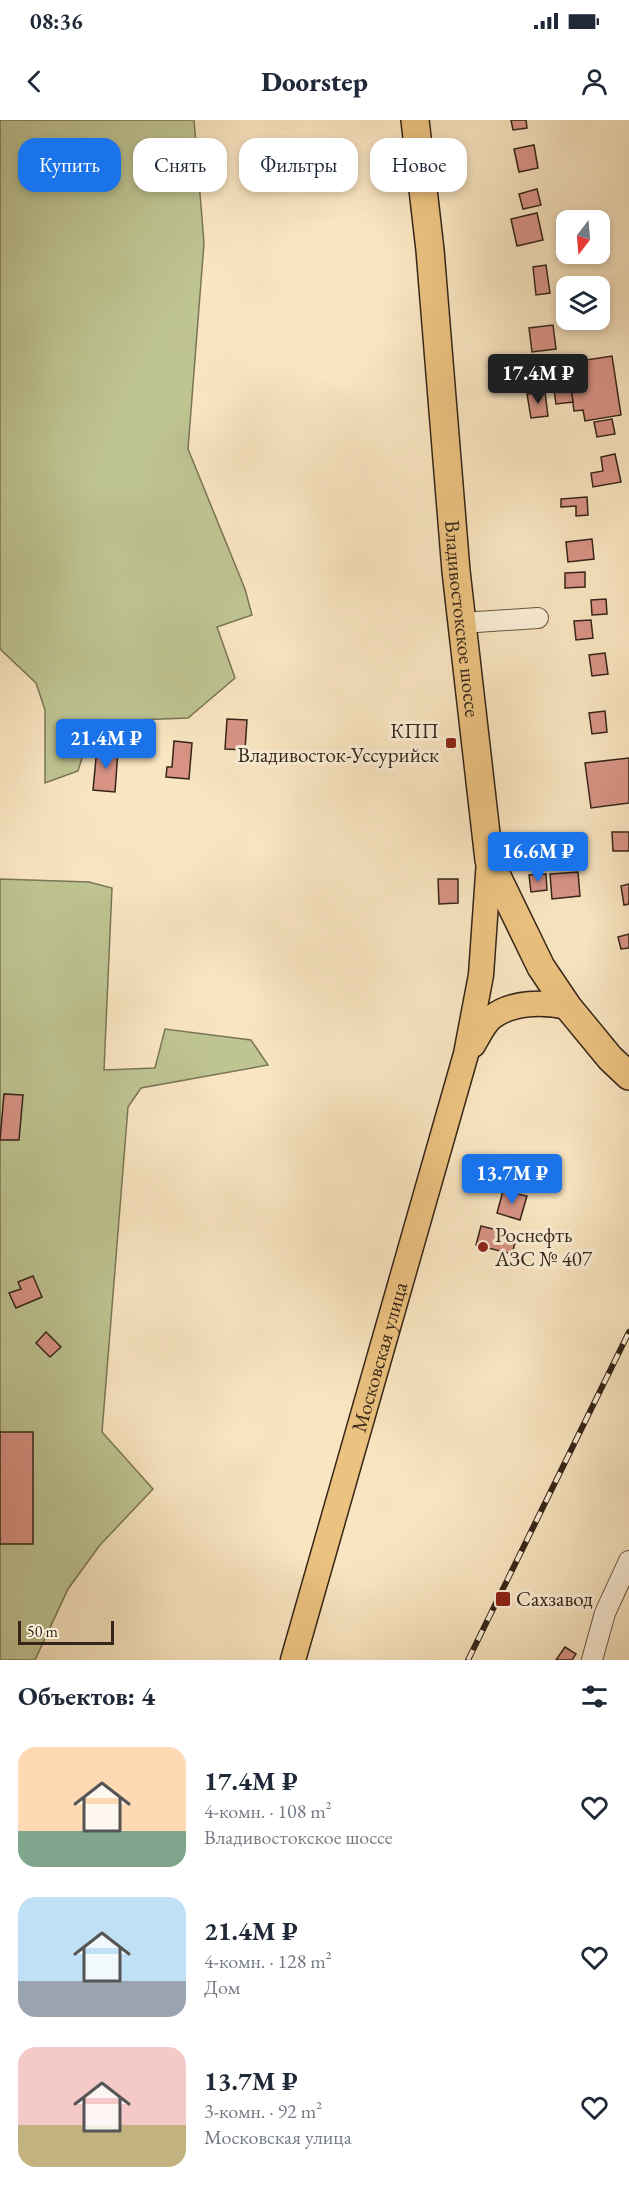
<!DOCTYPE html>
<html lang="ru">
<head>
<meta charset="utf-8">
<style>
  :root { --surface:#fff; --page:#f6f6f7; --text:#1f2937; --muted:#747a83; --accent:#1a73e8 }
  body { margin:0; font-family:"EB Garamond",serif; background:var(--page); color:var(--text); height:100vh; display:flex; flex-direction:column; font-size:22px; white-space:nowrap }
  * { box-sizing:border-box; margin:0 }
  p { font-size:20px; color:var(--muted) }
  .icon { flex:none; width:33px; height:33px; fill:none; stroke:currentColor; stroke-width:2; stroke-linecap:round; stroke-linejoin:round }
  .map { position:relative; height:1540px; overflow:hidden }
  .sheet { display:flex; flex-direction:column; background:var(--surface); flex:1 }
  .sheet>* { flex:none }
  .top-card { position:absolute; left:18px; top:18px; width:594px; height:54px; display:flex; gap:12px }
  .needle { width:39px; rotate:196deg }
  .tools { position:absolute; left:556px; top:90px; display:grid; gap:12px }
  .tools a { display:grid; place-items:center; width:54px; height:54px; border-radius:12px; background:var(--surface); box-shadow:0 3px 9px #0003; font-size:30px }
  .scale { position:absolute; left:18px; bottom:15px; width:96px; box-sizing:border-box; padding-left:6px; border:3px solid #352619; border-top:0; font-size:16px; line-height:21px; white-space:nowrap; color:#352619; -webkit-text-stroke:4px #fbeed7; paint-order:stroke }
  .price { position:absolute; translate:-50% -51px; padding:0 14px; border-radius:6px; background:var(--accent); color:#fff; font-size:20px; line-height:39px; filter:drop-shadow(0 2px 3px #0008) }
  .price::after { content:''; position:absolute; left:50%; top:36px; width:18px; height:14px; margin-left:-9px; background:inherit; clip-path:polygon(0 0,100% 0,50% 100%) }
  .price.on { background:#222; color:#fff }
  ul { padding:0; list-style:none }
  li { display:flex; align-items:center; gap:18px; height:150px; padding:0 18px }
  li span { display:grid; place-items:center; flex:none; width:168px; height:120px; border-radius:18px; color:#555 }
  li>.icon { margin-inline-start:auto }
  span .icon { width:72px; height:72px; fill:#fffc; stroke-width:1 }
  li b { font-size:26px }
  h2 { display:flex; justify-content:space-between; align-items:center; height:72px; padding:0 18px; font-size:26px }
  .tag { padding:0 21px; border-radius:18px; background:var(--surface); box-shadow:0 3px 9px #0003; font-size:21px; line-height:54px }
  .tag.on { background:var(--accent); color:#fff }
  .status { display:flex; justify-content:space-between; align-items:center; height:42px; padding:0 30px; background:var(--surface); direction:ltr }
  .status svg { height:16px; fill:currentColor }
  header { display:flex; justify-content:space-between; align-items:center; height:78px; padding:0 18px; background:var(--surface); font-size:27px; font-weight:800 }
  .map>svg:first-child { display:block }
  .green { fill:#bec492; stroke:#7a7556; stroke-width:1.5 }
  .building { fill:#d89385; stroke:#352619; stroke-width:1.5 }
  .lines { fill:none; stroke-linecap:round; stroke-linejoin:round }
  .minor-casing { stroke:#665643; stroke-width:22 }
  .major-casing { stroke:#352619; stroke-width:27 }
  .highway-casing { stroke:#352619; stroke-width:30 }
  .minor { stroke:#fbeed7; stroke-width:20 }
  .major { stroke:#ecc280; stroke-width:24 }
  .highway { stroke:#ecc280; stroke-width:27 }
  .rail-casing { stroke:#352619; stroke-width:6 }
  .rail { stroke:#fbeed7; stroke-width:4; stroke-dasharray:11; stroke-linecap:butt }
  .poi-dot { fill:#8f2418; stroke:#fbeed7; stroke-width:2 }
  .labels { text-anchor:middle; stroke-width:6; stroke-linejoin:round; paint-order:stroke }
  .street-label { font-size:21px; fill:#352619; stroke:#fbeed7 }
  .poi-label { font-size:21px; fill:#352619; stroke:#fbeed7; text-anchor:start }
</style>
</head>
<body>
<div class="status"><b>08:36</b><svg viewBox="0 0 49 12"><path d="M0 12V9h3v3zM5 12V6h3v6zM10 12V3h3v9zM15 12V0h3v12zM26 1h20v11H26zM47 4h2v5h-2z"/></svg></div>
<header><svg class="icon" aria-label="back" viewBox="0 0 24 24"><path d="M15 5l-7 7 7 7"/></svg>Doorstep<svg class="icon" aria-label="person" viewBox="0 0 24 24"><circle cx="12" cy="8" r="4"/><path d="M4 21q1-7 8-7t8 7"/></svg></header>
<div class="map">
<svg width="629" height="1540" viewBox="0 0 629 1540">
  <rect width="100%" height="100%" fill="#f9e5c1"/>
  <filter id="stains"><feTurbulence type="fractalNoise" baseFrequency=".00333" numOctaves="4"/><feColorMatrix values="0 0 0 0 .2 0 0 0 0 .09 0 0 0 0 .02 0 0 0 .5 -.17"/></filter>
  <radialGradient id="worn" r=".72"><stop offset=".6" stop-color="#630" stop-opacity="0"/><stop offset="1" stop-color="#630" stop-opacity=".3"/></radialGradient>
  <g class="green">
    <path d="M0 0H194L204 123 188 329 245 469 252 495 217 507 235 558 188 598 135 600 91 609 78 651 45 663V590L36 563 0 529Z"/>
    <path d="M0 759 89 762 112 768 104 950 155 948 165 909 251 920 268 945 141 968 128 987 102 1312 153 1369 100 1425 68 1469 35 1540H0Z"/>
  </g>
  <g class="building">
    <path d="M511 0H526L527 8 513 10Z"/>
    <path d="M534 25 538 48 519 52 514 29Z"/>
    <path d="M537 69 541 85 523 89 519 74Z"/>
    <path d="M537 93 543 120 517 126 511 99Z"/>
    <path d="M546 145 550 173 536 175 533 147Z"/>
    <path d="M553 205 556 229 532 232 529 208Z"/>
    <path d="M612 236 621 295 585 301 583 290 574 291 571 268 558 270 554 245Z"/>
    <path d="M571 268 573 282 556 284 554 270Z"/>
    <path d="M545 272 548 296 531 298 527 274Z"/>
    <path d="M612 299 615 314 597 317 594 302Z"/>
    <path d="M615 334 621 362 593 367 591 353 603 351 601 337Z"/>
    <path d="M587 377 588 395 576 396V386L561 387V379Z"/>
    <path d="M592 419 594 439 568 442 566 422Z"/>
    <path d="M585 452V467L565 468V453Z"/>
    <path d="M606 479 607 494 592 495 591 480Z"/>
    <path d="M591 500 593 518 576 520 574 501Z"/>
    <path d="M605 533 608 554 592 556 589 535Z"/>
    <path d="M605 591 607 612 592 614 589 593Z"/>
    <path d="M227 599 247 600 245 630 225 629Z"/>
    <path d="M174 621 192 623 189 659 166 657 167 647H172Z"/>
    <path d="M97 628 118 630 115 672 93 670Z"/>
    <path d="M629 638V683L591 688 585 643Z"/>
    <path d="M612 712H629V731H613Z"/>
    <path d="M578 752 580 776 552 779 550 754Z"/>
    <path d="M546 754 547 770 531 772 529 755Z"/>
    <path d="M438 759H458V783L439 784Z"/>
    <path d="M629 764V784L624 785 621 766Z"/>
    <path d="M629 814V828L621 829 618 817Z"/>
    <path d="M4 974 23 975 19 1020H0Z"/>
    <path d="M503 1071 527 1076 520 1100 497 1093Z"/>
    <path d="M481 1106 517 1115 512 1134 476 1125Z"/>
    <path d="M33 1156 42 1177 16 1188 9 1173 21 1169 18 1162Z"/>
    <path d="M46 1212 61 1227 50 1237 36 1223Z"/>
    <rect x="0" y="1312" width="33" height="112"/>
    <path d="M565 1527 576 1534 572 1540H556Z"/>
  </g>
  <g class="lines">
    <defs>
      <g id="minor">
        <path d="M462 503 538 498"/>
        <path d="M592 1540 605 1493 629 1441"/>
      </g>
      <g id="major">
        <path d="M473 925C478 917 484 904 491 898 512 881 544 882 568 887"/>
        <path id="s1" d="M293 1540 466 934 481 855 489 740"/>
      </g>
      <g id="highway">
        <path id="s2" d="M415 0 430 130 456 451 489 740 541 847 568 887 610 938 629 956"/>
      </g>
    </defs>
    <use href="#minor" class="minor-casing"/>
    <use href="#major" class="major-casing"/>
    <use href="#highway" class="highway-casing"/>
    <use href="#minor" class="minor"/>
    <use href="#major" class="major"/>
    <use href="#highway" class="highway"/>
    <defs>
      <path id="rail" d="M468 1540 629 1212"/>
    </defs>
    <use href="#rail" class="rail-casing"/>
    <use href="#rail" class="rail"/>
  </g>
  <g class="poi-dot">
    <rect x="445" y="617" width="12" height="12" rx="3"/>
    <circle cx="483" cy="1127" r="6"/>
    <rect x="495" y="1471" width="16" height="16" rx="3"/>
  </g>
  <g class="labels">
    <g class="street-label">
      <text dy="7" stroke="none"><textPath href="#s2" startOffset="501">Владивостокское шоссе</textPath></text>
      <text dy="7" stroke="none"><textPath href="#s1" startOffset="315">Московская улица</textPath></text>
    </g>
    <g class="poi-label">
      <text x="439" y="618" text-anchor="end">КПП<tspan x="439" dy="24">Владивосток-Уссурийск</tspan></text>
      <text x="495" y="1122">Роснефть<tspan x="495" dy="24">АЗС № 407</tspan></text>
      <text x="516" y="1486">Сахзавод</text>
    </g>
  </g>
  <rect width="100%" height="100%" filter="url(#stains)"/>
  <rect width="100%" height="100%" fill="url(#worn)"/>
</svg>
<div class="tools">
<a><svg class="needle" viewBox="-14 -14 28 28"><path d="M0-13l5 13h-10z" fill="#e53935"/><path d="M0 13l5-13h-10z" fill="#747a83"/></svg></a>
<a><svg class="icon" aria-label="layers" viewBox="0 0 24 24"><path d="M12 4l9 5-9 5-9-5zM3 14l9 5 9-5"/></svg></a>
</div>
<div class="scale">50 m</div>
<b class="price on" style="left:538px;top:285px">17.4M ₽</b>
<b class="price" style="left:106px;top:650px">21.4M ₽</b>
<b class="price" style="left:538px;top:763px">16.6M ₽</b>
<b class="price" style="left:512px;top:1085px">13.7M ₽</b>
<div class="top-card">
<a class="tag on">Купить</a>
<a class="tag">Снять</a>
<a class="tag">Фильтры</a>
<a class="tag">Новое</a>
</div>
</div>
<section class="sheet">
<h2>Объектов: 4<svg class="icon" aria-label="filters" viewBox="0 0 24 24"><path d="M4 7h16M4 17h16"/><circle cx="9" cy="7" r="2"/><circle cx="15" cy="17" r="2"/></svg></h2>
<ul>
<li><span style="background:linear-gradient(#ffd9b3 70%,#7fa58c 0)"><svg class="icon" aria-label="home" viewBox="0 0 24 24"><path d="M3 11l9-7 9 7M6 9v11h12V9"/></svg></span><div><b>17.4M ₽</b><p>4-комн. · 108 m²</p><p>Владивостокское шоссе</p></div><svg class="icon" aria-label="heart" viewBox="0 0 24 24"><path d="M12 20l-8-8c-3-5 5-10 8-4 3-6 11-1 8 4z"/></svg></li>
<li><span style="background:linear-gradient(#bfe0f5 70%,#9aa5b1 0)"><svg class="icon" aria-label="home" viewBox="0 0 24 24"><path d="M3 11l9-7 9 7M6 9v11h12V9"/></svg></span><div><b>21.4M ₽</b><p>4-комн. · 128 m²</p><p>Дом</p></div><svg class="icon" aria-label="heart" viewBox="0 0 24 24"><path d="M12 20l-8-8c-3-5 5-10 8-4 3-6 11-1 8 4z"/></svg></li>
<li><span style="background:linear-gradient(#f6c9c9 65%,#c2b280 0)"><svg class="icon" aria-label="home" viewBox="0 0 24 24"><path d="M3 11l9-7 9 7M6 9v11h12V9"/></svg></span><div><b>13.7M ₽</b><p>3-комн. · 92 m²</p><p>Московская улица</p></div><svg class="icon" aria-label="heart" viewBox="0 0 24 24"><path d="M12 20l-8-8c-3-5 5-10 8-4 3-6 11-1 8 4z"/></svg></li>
</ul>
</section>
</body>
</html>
